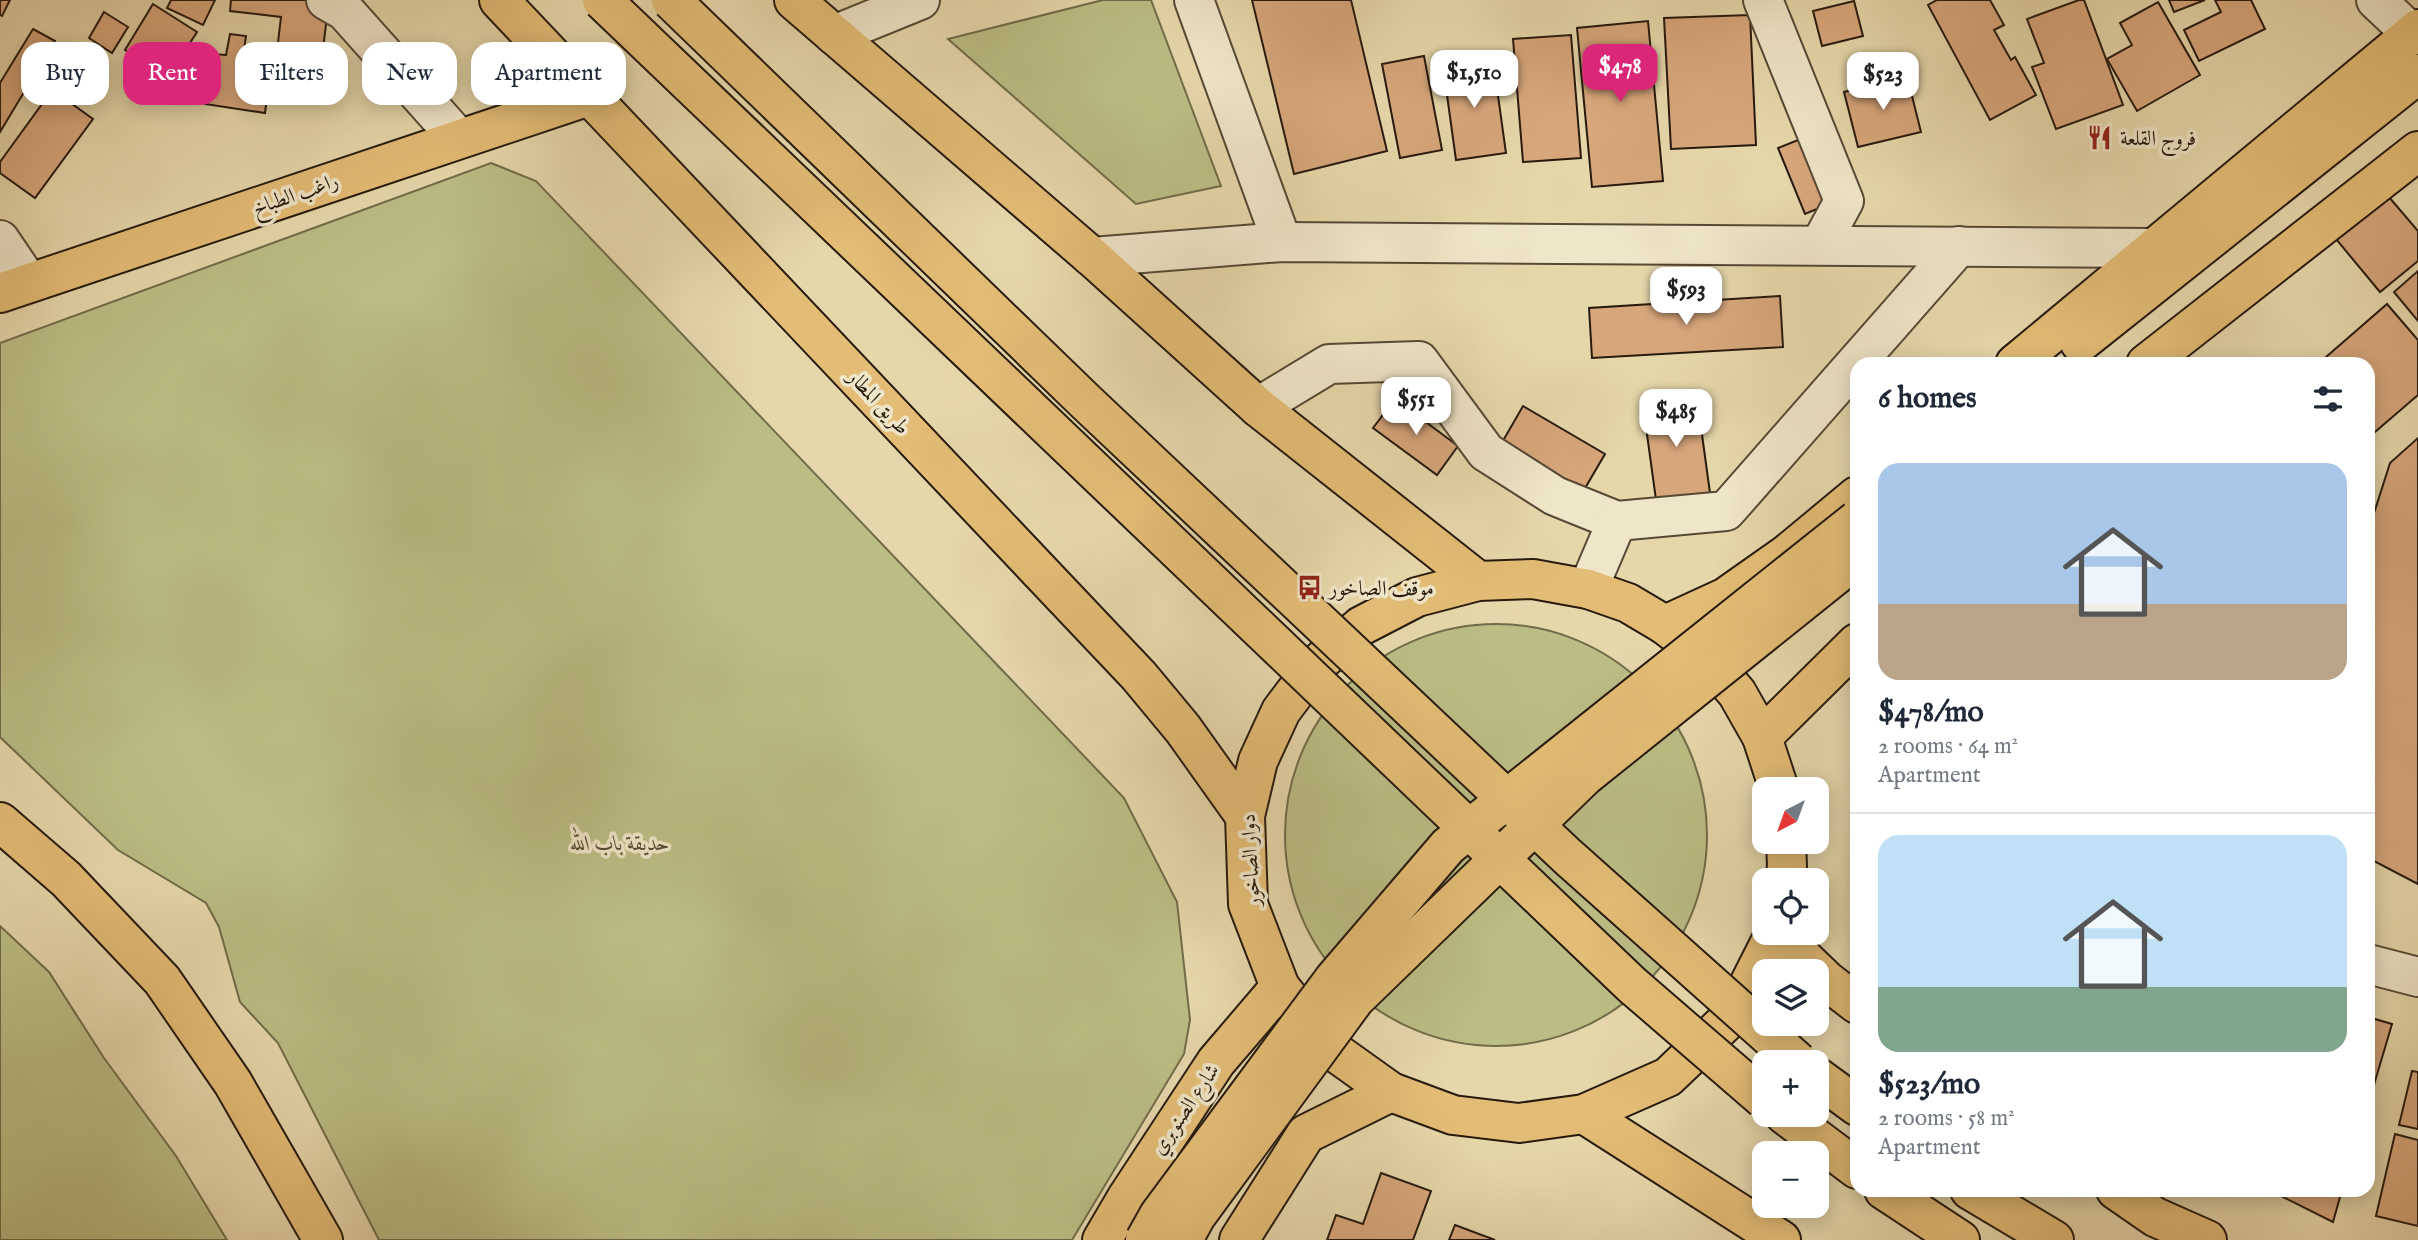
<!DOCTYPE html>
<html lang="en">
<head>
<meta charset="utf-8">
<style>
  :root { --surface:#fff; --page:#f6f6f7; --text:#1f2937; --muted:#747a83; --line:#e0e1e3; --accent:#db2777 }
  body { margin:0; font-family:"IM FELL English",Amiri,serif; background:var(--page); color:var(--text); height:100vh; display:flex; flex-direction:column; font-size:26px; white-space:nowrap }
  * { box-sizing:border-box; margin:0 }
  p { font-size:23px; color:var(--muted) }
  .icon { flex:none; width:38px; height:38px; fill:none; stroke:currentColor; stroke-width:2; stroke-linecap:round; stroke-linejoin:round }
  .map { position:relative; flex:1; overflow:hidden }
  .drawer { position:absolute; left:1850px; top:357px; width:525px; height:840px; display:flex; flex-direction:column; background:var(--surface); border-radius:21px; box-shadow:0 4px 18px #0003 }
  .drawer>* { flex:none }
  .guide { position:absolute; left:21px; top:42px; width:665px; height:63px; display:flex; gap:14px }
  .needle { width:46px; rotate:221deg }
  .fabs { position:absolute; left:1752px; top:777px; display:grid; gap:14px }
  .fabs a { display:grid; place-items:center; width:77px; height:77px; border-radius:14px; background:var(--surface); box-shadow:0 4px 18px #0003; font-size:35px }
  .price { position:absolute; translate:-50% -60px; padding:0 16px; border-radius:14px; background:#fff; color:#222; font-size:23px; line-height:46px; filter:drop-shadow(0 2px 4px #0008) }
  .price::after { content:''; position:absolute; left:50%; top:42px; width:21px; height:16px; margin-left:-10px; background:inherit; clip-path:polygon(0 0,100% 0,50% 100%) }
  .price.on { background:var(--accent); color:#fff }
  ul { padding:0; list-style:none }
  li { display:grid; align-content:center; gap:14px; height:371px; padding:0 28px }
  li+li { border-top:2px solid var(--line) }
  li span { display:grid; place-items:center; height:217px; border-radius:21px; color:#555 }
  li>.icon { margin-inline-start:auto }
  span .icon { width:126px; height:126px; fill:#fffc; stroke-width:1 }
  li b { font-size:30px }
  h2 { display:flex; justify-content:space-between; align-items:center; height:84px; padding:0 28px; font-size:30px }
  .tag { padding:0 24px; border-radius:21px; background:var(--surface); box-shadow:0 4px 18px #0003; font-size:24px; line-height:63px }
  .tag.on { background:var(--accent); color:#fff }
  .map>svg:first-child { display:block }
  .green { fill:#bbbd84; stroke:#706c49; stroke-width:2 }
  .building { fill:#d7a67b; stroke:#261a0e; stroke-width:2 }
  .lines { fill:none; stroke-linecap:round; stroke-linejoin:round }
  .minor-casing { stroke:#564935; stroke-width:42 }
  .major-casing { stroke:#261a0e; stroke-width:42 }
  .minor { stroke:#efe5c8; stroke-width:38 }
  .major { stroke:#e3bc75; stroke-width:38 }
  .major-bridge-casing { stroke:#261a0e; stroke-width:42; stroke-linecap:butt }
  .major-bridge { stroke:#e3bc75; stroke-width:38 }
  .labels { text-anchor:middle; stroke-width:7; stroke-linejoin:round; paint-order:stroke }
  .poi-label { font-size:21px; fill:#261a0e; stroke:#efe5c8; text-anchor:start }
  .street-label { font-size:21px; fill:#261a0e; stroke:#efe5c8 }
  .park-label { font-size:21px; font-style:italic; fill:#534b31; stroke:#efe5c8 }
</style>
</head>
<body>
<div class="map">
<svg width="2418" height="1240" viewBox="0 0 2418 1240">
  <rect width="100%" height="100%" fill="#e6d7aa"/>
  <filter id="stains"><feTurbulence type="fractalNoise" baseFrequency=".00286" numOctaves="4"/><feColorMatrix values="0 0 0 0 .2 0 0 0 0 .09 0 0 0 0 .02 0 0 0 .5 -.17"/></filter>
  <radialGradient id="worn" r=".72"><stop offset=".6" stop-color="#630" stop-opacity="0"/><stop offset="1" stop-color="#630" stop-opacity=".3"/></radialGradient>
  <g class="green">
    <path d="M1103 0H1151L1221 186 1136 204 948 39Z"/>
    <path d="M491 163 536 181 1124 798 1177 902 1190 1020 1184 1054 1072 1240H379L278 1043 240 1002 219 927 206 903 118 850 0 737V343Z"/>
    <circle cx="1496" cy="835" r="211"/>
    <path d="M0 926 49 972 104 1058 176 1156 227 1240H0Z"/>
  </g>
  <g class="building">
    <path d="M0 0H10L2 16 0 15Z"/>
    <path d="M171 0H215L203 25 167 8Z"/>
    <path d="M231 0H329L317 98 272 93 281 17 230 11Z"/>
    <path d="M1252 0H1351L1387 151 1294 174Z"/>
    <path d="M1937 0H1990L2004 25 1994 30 2011 60 2015 57 2036 95 1990 120 1928 5Z"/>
    <path d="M2079 0H2084L2123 105 2056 129 2032 67 2044 63 2027 19Z"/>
    <path d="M2169 0H2205L2174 12Z"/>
    <path d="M2215 0H2251L2265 29 2199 61 2184 30 2221 12Z"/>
    <path d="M1854 1 1863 36 1822 46 1813 11Z"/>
    <path d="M2158 2 2200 75 2137 111 2107 59 2132 45 2120 23Z"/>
    <path d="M153 4 197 32 168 77 125 50Z"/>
    <path d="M104 12 128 27 112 53 89 38Z"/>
    <path d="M1750 15 1756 145 1671 149 1664 18Z"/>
    <path d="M1648 21 1663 181 1592 187 1577 28Z"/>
    <path d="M33 29 55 41 0 132V83Z"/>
    <path d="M230 34 246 36 243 57 256 59 254 73 270 75 265 113 205 104 212 54 226 55Z"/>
    <path d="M1571 35 1581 158 1523 162 1513 39Z"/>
    <path d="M82 49 98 60 68 101 93 119 35 198 0 173V162Z"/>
    <path d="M1424 56 1442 150 1400 158 1382 64Z"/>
    <path d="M1493 60 1506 153 1456 160 1443 66Z"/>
    <path d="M1907 76 1921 132 1858 147 1844 92Z"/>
    <path d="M1803 138 1829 204 1805 214 1778 148Z"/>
    <path d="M2383 190 2418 231V261L2380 292 2331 233Z"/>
    <path d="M2418 271V321L2394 292Z"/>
    <path d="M1780 296 1783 347 1592 358 1589 308Z"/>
    <path d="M2387 304 2418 340V395L2368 438V364H2318Z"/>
    <path d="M1697 398 1710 493 1656 500 1643 405Z"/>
    <path d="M1395 399 1458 446 1437 475 1373 428Z"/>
    <path d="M1523 406 1605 454 1581 495 1500 446Z"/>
    <path d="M2418 438V884L2368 858V532L2390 463Z"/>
    <path d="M2368 1017 2392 1024 2368 1105Z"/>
    <path d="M2412 1071 2418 1072V1129L2399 1125Z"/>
    <path d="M2395 1134 2418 1140V1226L2376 1216Z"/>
    <path d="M1381 1173 1431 1191 1413 1240H1327L1336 1215 1363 1224Z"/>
    <path d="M2269 1190H2342L2333 1222Z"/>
    <path d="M1455 1225 1495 1240H1449Z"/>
  </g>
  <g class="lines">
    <defs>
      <g id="minor">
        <path d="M326 0 345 11 459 139"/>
        <path d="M1194 0 1282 242"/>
        <path d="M1763 0 1844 201 1820 245"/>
        <path d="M2376 0 2412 34"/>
        <path d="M834 35 920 0"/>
        <path d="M0 240 29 283"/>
        <path d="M1092 257 1282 242 2155 248"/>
        <path d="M1258 407 1329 364 1419 361 1486 452 1555 496 1617 521"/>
        <path d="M1588 589 1617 521 1726 511 1959 246"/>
        <path d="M2368 964 2418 977"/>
      </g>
      <g id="major">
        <path d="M499 0 1139 676 1183 729 1245 816"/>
        <path d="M794 0 1092 257 1258 407 1478 581"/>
        <path d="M0 293 589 96"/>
        <path d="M2080 343 2418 74"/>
        <path d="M2015 364 2418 29"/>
        <path d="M2146 364 2418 151"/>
        <path d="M1665 625 1726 597 1787 554 1857 496"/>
        <path d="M1762 737 1857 643"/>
        <path d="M0 822 66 879 162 980 233 1083 323 1240"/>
        <path d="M1785 880 1787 866 1786 842"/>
        <path d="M1775 933 1734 1014 1668 1077 1584 1114 1519 1123 1453 1115 1391 1092 1328 1047 1280 987 1248 904 1245 816 1258 761 1281 711 1314 667 1361 626 1417 597 1478 581 1533 579 1588 589 1628 603 1665 625 1705 656 1737 693 1762 737 1779 789"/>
        <path d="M1777 933 1826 980 1857 1004"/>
        <path d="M1816 1076 1857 1106"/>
        <path d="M1584 1114 1781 1240"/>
        <path d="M1785 1115 1857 1169"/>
        <path d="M1884 1190 1960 1240"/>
        <path d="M1970 1190 2054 1240"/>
        <path d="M2116 1190 2155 1217 2207 1240"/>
        <path d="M1102 1240 1126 1199 1216 1062 1280 987"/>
        <path d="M1239 1240 1306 1134 1391 1092"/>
      </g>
    </defs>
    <use href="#minor" class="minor-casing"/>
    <use href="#major" class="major-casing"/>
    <use href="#minor" class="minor"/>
    <use href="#major" class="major"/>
    <defs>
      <g id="major-bridge">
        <path d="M602 0 1632 985 1764 1099"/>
        <path d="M671 0 1086 402 1567 856 1798 1062"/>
        <path d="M1145 1240 1159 1215 1334 979 1448 846 1857 520"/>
        <path d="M1183 1240 1196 1216 1355 999 1585 776 1857 558"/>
      </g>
    </defs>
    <use href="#major-bridge" class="major-bridge-casing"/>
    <use href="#major-bridge" class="major-bridge"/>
  </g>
  <defs>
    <symbol id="restaurant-bare" viewBox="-9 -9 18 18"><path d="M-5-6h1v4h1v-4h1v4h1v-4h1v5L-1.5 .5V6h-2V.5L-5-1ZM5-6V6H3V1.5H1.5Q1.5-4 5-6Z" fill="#8f2418" stroke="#efe5c8" stroke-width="2.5" paint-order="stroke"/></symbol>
    <symbol id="bus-bare" viewBox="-9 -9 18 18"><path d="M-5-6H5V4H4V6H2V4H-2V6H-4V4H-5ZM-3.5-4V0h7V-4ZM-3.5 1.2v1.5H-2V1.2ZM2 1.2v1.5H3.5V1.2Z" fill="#8f2418" stroke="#efe5c8" stroke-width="2.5" paint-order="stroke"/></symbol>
  </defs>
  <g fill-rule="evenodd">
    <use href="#restaurant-bare" x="2082" y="120" width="35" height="35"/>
    <use href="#bus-bare" x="1292" y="570" width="35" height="35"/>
  </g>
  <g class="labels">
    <g class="poi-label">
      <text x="2120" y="145">فروج القلعة</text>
      <text x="1329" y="595">موقف الصاخور</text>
    </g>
    <g class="street-label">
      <text transform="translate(295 194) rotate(-19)" y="7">راغب الطباخ</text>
      <text transform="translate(879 402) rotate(47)" y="7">طريق المطار</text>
      <text transform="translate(1250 860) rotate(-93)" y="7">دوار الصاخور</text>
      <text transform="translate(1185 1109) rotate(-56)" y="7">شارع الصنوبري</text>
    </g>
    <g class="park-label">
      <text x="620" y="850">حديقة باب الله</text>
    </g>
  </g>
  <rect width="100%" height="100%" filter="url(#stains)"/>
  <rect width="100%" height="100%" fill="url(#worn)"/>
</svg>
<div class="fabs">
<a><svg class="needle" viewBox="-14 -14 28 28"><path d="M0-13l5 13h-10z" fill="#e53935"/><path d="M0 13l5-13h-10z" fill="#747a83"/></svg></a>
<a><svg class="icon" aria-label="locate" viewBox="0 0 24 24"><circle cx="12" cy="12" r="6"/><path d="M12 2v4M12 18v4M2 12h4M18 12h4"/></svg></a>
<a><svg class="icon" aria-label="layers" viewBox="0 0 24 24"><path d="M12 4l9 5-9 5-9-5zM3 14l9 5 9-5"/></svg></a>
<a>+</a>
<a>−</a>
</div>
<b class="price on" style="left:1620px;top:104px">$478</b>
<b class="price" style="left:1474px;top:110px">$1,510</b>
<b class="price" style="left:1883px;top:112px">$523</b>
<b class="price" style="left:1686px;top:327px">$593</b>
<b class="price" style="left:1416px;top:437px">$551</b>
<b class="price" style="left:1676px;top:449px">$485</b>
<div class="guide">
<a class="tag">Buy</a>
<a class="tag on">Rent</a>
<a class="tag">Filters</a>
<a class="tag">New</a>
<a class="tag">Apartment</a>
</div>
<section class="drawer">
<h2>6 homes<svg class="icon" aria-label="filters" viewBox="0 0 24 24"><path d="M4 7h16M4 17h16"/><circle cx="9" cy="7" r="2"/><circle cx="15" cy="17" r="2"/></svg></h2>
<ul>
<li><span style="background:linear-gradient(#a9c7e8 65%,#b9a48a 0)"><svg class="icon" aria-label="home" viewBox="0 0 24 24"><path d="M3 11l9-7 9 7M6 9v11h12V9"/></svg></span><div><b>$478/mo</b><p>2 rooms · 64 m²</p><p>Apartment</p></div></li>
<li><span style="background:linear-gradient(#bfe0f5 70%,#7fa58c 0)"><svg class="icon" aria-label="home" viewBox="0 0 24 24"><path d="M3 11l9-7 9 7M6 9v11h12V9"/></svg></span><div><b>$523/mo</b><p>2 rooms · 58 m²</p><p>Apartment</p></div></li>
</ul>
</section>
</div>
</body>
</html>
